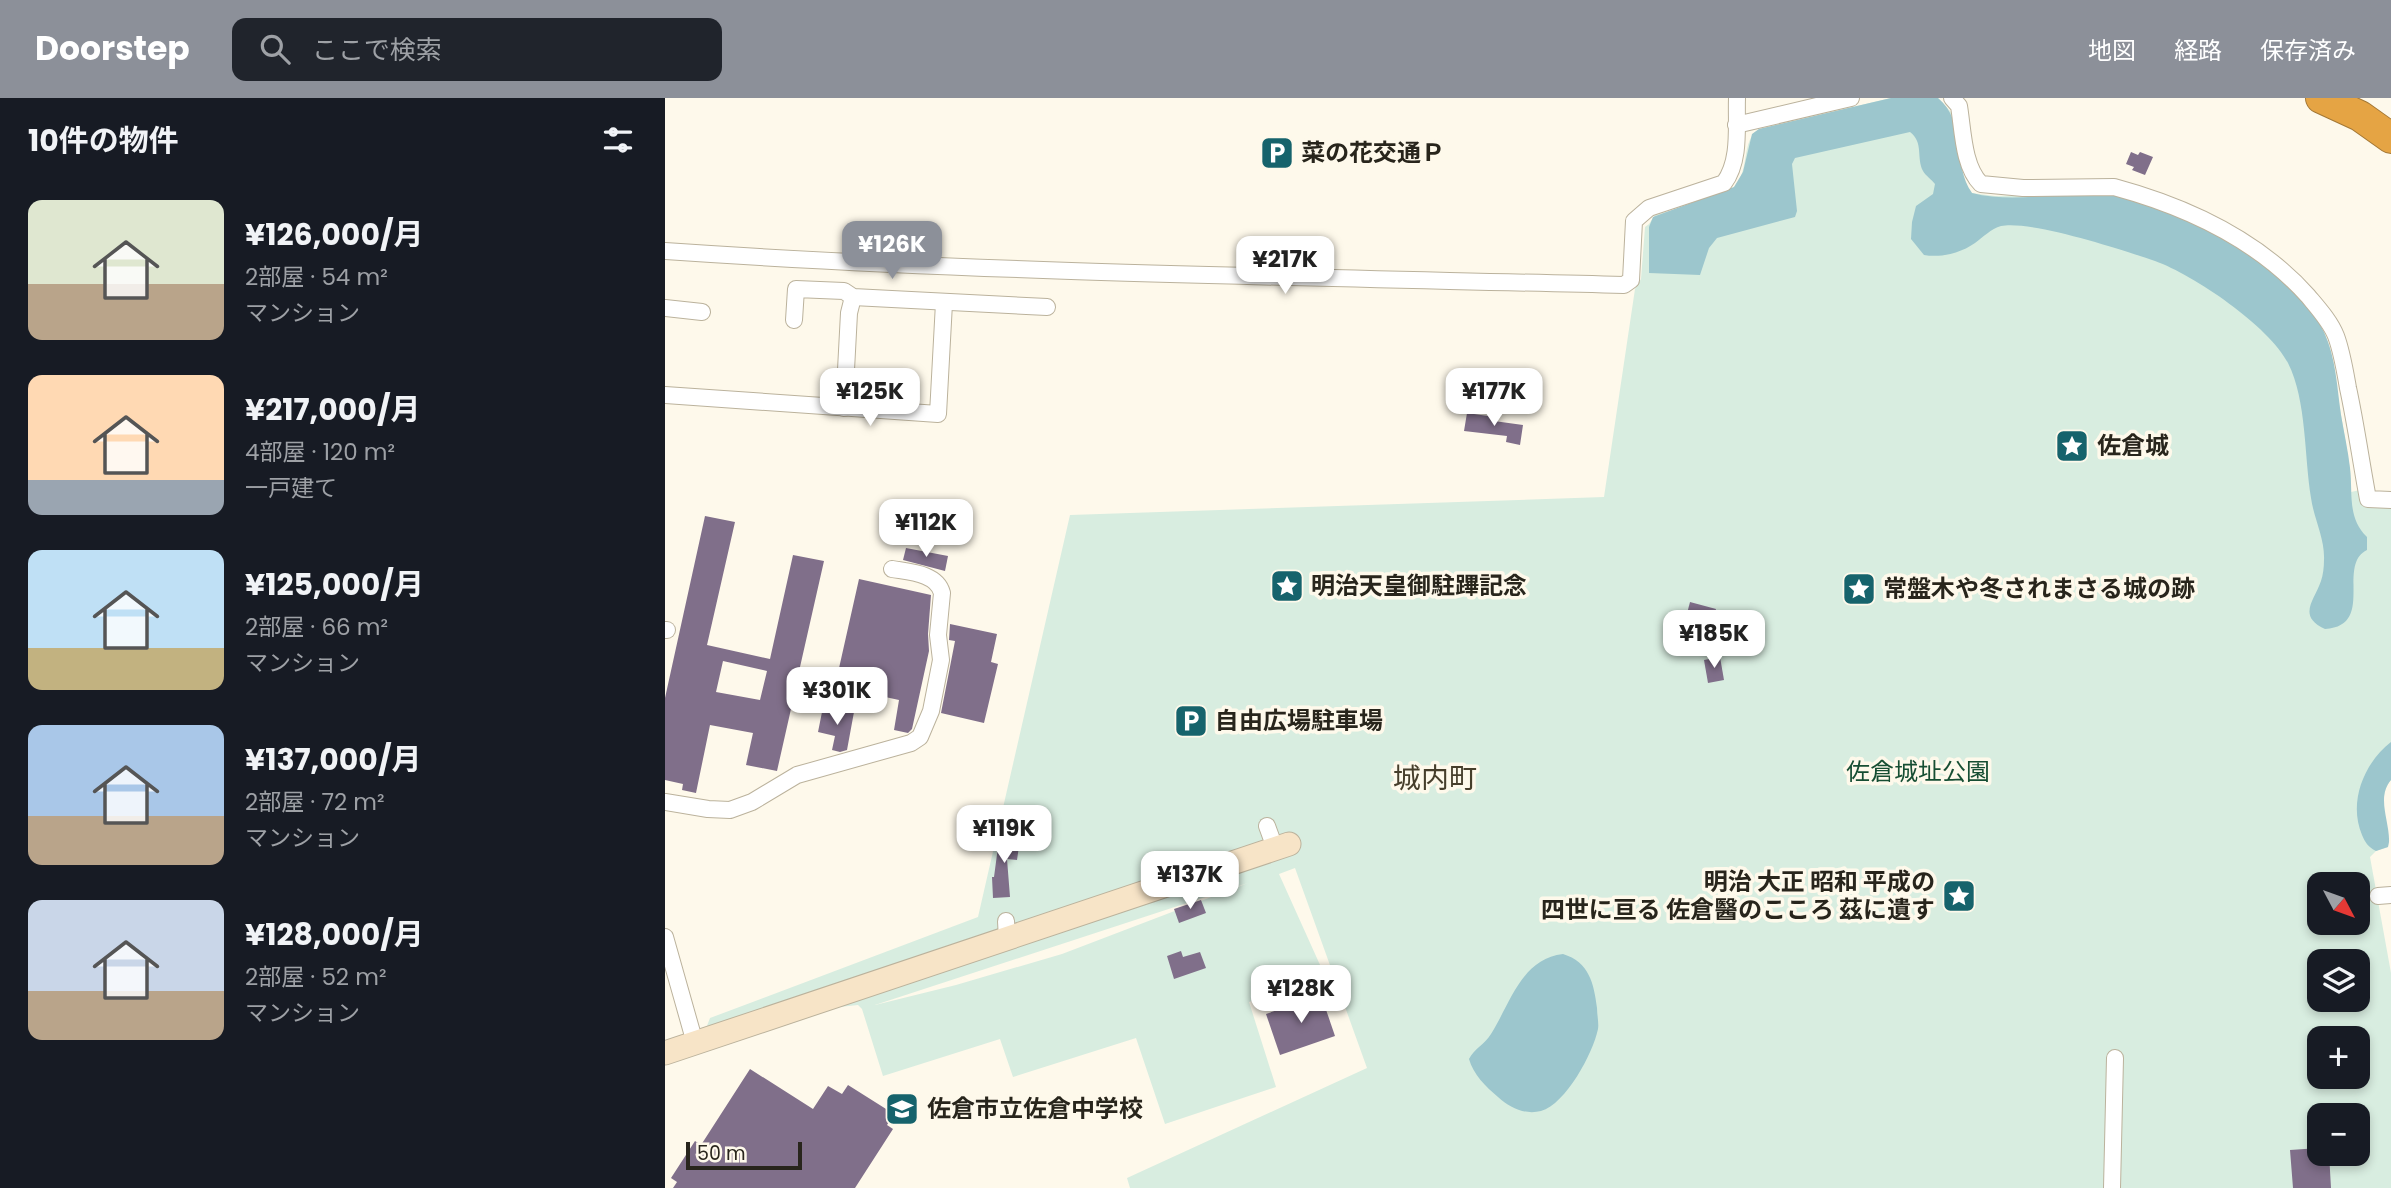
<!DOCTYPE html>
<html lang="ja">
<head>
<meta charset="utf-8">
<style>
  :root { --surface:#171b24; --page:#20242c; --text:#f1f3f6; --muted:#9ea1a6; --accent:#8c9099 }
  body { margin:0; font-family:Poppins,"Noto Sans JP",sans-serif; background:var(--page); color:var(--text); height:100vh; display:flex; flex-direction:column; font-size:26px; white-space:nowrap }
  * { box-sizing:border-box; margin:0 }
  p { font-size:23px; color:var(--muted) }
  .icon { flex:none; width:38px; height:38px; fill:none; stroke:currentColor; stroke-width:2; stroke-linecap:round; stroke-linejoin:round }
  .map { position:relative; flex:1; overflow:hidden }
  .side { display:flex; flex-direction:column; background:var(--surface); width:665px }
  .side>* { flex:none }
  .needle { width:46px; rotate:131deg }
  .buttons { position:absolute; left:1642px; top:774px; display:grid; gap:14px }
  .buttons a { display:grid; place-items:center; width:63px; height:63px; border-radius:14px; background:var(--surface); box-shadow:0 4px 10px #0003; font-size:35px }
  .scale { position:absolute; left:21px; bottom:18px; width:116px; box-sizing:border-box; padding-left:7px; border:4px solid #28251c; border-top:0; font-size:19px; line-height:24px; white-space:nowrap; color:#28251c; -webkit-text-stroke:5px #fef9eb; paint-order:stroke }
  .price { position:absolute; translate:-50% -60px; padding:0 16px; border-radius:14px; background:#fff; color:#222; font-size:23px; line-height:46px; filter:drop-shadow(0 2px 4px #0008) }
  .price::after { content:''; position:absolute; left:50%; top:42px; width:21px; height:16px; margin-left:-10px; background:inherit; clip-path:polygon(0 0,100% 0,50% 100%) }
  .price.active { background:var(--accent); color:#fff }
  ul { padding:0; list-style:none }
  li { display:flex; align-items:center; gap:21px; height:175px; padding:0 28px }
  li span { display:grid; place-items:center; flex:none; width:196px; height:140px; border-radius:14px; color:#555 }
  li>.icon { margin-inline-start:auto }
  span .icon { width:84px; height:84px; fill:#fffc; stroke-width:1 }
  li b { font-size:30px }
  h2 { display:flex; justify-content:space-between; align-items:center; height:84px; padding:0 28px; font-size:30px }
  header { display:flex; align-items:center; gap:42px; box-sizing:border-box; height:98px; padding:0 35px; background:var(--accent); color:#fff }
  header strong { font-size:33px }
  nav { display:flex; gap:38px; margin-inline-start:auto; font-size:24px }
  .search { width:490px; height:63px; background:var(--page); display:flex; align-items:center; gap:18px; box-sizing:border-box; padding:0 24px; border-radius:14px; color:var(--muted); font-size:26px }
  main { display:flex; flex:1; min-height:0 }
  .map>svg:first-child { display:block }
  .green { fill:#d8ede0; fill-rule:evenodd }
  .water { fill:#9cc6cd }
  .building { fill:#806f8a; fill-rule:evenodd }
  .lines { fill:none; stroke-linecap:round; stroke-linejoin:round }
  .street-casing { stroke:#bbb29c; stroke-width:18 }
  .secondary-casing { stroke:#bbb29c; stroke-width:25 }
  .highway-casing { stroke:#a37836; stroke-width:32 }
  .street { stroke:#fff; stroke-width:16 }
  .secondary { stroke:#f7e4c7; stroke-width:23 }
  .highway { stroke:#e5a444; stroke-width:30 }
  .labels { text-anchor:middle; stroke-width:7; stroke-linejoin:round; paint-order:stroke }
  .poi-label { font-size:24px; font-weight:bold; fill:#28251c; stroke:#fef9eb; text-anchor:start }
  .park-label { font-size:24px; fill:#164e33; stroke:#fef9eb }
  .quarter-label { font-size:28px; fill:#463e2b; stroke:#fef9eb }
</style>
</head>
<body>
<header>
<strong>Doorstep</strong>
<div class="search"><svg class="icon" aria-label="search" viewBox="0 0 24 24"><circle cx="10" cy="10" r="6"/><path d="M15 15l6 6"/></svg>ここで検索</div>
<nav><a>地図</a><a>経路</a><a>保存済み</a></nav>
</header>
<main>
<section class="side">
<h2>10件の物件<svg class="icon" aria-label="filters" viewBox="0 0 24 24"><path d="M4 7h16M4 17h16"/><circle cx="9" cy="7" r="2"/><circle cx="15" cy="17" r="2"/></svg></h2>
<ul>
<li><span style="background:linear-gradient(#dfe7d0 60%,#b9a48a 0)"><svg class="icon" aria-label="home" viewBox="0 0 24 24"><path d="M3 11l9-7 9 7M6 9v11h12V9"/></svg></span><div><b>¥126,000/月</b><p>2部屋 · 54 m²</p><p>マンション</p></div></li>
<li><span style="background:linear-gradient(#ffd9b3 75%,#9aa5b1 0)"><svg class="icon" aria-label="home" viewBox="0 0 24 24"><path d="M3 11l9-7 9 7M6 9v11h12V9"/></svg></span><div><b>¥217,000/月</b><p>4部屋 · 120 m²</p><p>一戸建て</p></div></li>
<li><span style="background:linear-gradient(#bfe0f5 70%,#c2b280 0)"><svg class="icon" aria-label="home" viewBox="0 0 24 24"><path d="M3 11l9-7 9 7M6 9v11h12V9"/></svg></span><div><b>¥125,000/月</b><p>2部屋 · 66 m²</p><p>マンション</p></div></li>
<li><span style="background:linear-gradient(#a9c7e8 65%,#b9a48a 0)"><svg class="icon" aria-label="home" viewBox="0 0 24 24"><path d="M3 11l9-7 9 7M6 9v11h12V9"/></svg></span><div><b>¥137,000/月</b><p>2部屋 · 72 m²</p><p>マンション</p></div></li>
<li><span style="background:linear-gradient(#c9d6e8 65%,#b9a48a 0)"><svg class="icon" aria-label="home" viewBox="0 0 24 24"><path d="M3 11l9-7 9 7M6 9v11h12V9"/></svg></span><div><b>¥128,000/月</b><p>2部屋 · 52 m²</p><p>マンション</p></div></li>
</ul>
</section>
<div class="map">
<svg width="1726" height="1090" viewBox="0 0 1726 1090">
  <rect width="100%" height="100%" fill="#fef9eb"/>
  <path class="green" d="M1226 0H1273L1287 15 1300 85 1307 95 1330 98 1440 96 1579 154 1613 179 1659 234 1665 250 1685 371 1686 394 1695 392 1699 409H1726V682C1710 701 1726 728 1723 749L1711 753 1705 759 1726 875V1090H465L462 1080 702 970 630 770 614 776 660 878 584 904 611 989 500 1026 471 940 348 979 335 941 218 978 197 911 193 907 156 911 32 954 45 920 313 819 405 417 939 399 970 191 976 181 980 129 984 126 990 117C1004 113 1060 98 1068 90 1086 73 1075 43 1094 31ZM583 785 397 856 291 887 210 907ZM1654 786H1692V824H1654ZM1654 863H1692V901H1654ZM1654 940H1692V978H1654ZM1654 1017H1692V1055H1654Z"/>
  <g class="water">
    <path d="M1226 0H1273C1302 24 1287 67 1307 95 1350 106 1397 93 1440 96 1509 102 1629 170 1659 234 1671 260 1672 289 1676 317 1679 335 1683 352 1685 370 1688 395 1682 420 1702 439V452C1671 467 1711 528 1660 531 1632 518 1649 503 1656 483 1658 477 1659 469 1659 462 1660 441 1649 421 1646 400 1639 359 1642 303 1623 265 1604 228 1529 177 1490 163 1458 152 1366 122 1336 128 1326 131 1318 139 1310 145 1296 155 1276 160 1259 157L1246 141 1247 124 1251 108 1268 96 1270 86C1267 82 1260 77 1258 73 1251 59 1259 45 1245 34L1130 60 1127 66 1132 113 1130 119 1052 140 1044 150 1035 177 984 175V129L988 119 1069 89 1078 74 1087 36 1094 31Z"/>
    <path d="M1726 644V682C1711 699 1725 724 1724 744L1723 749 1711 753C1703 749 1700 744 1697 737 1683 704 1699 665 1726 644Z"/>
    <path d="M898 856C924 864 929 885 932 910 932 917 934 925 933 931 928 955 901 1006 876 1013 860 1017 845 1010 833 999 821 989 808 976 804 961 809 951 820 946 826 936 845 906 856 861 898 856Z"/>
  </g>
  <g class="building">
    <path d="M1466 54 1473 57 1475 54 1488 59 1480 77 1467 72 1469 69 1461 66Z"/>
    <path d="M802 315 830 319 829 323 858 327 855 347 841 344 842 338 799 333Z"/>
    <path d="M40 418 70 424 42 547 105 561 128 457 159 463 135 569 173 577 170 588 133 580 112 673 81 667 88 635 45 627 31 695 17 692 18 686 0 682V600ZM58 563 102 573 95 602 51 594Z"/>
    <path d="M241 450 283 458 280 473 238 462Z"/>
    <path d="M194 481 266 497 263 536 264 553 247 631 243 635 229 632 234 602 170 588Z"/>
    <path d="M1025 504 1051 511 1044 538 1018 531Z"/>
    <path d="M285 526 332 536 326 564 333 566 319 625 276 615 290 543 284 542Z"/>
    <path d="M1055 559 1059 582 1043 585 1039 562Z"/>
    <path d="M158 609 189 614 182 652 175 654 167 652 170 638 153 634Z"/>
    <path d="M335 734H340L341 739 355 741 352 762 342 761 345 799 328 800 327 779H329Z"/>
    <path d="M536 802 541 815 514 825 509 811Z"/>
    <path d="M516 853 518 859 535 854 541 870 509 881 502 858Z"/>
    <path d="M656 897 670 938 615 957 601 916Z"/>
    <path d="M85 971 148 1011 163 988 177 996 183 987 229 1016 222 1027 228 1031 190 1090H8L12 1084 6 1080 30 1043 36 1047Z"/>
    <path d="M1654 1050V1055H1664L1666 1090H1628L1625 1052Z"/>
  </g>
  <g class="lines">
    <defs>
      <g id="street">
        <path d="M1287 0 1294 8C1298 32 1298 68 1316 86L1358 90 1449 89C1523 109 1592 141 1643 198 1653 210 1665 223 1671 238 1677 254 1680 273 1683 290 1691 327 1696 364 1703 401L1726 402"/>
        <path d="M1071 27 1186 0"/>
        <path d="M0 153C319 175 639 179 959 187L966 182 969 123 984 110 1059 85C1076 62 1071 28 1072 0"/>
        <path d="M0 210 37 214"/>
        <path d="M129 222 131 191 179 193 188 199 382 209"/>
        <path d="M0 297 273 316 279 205"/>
        <path d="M179 310 184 215 188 199"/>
        <path d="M0 532H2"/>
        <path d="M0 704 43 711 65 712 87 704 132 677 246 645 255 639 266 613 276 562 273 537 277 495C272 475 244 474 227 471"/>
        <path d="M602 728 610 750"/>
        <path d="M1713 798 1726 797"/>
        <path d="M341 823 342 841"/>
        <path d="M0 839 30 945"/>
        <path d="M1447 1090 1450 960"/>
      </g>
      <path id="secondary" d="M0 955 624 746"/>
      <path id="highway" d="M1656 0 1695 18 1726 40"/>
    </defs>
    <use href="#street" class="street-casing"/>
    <use href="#secondary" class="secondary-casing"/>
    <use href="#highway" class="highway-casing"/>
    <use href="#street" class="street"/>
    <use href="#secondary" class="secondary"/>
    <use href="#highway" class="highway"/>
  </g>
  <defs>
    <symbol id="parking-square" viewBox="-11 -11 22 22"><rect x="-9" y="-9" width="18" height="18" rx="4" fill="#16636c" stroke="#fef9eb"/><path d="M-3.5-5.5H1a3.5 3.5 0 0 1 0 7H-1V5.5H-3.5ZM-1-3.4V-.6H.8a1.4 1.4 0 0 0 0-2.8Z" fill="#fff"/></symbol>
    <symbol id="sight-square" viewBox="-11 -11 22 22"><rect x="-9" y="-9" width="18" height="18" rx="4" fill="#16636c" stroke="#fef9eb"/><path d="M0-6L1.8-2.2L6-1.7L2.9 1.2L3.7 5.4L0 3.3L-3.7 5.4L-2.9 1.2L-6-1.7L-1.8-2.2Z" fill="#fff"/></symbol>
    <symbol id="school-square" viewBox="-11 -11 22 22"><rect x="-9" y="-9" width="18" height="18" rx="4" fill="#16636c" stroke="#fef9eb"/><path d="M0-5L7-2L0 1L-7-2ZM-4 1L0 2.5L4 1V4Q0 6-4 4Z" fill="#fff"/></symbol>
  </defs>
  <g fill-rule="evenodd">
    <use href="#parking-square" x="593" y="36" width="38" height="38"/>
    <use href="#sight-square" x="1388" y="329" width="38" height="38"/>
    <use href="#sight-square" x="603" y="469" width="38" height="38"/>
    <use href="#sight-square" x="1175" y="472" width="38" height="38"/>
    <use href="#parking-square" x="507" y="604" width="38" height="38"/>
    <use href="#sight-square" x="1275" y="779" width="38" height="38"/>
    <use href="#school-square" x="218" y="992" width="38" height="38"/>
  </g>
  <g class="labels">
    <g class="poi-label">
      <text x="636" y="63">菜の花交通Ｐ</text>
      <text x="1432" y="356">佐倉城</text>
      <text x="646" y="496">明治天皇御駐蹕記念</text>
      <text x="1218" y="499">常盤木や冬されまさる城の跡</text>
      <text x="550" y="631">自由広場駐車場</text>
      <text x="1270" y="792" text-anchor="end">明治 大正 昭和 平成の<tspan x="1270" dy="28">四世に亘る 佐倉醫のこころ 茲に遺す</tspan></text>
      <text x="262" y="1019">佐倉市立佐倉中学校</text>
    </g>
    <g class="park-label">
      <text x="1253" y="682">佐倉城址公園</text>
    </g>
    <g class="quarter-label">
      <text x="770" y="690">城内町</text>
    </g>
  </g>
</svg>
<div class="buttons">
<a><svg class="needle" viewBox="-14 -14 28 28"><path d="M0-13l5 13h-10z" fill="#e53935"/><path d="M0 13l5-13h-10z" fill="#9ea1a6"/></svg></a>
<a><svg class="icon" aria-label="layers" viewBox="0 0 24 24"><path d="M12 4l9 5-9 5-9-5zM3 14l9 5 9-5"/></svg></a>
<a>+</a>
<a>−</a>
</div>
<div class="scale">50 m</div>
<b class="price active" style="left:227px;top:183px">¥126K</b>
<b class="price" style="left:620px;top:198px">¥217K</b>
<b class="price" style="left:205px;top:330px">¥125K</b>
<b class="price" style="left:829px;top:330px">¥177K</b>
<b class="price" style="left:261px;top:461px">¥112K</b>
<b class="price" style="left:1049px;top:572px">¥185K</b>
<b class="price" style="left:172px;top:629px">¥301K</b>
<b class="price" style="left:339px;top:767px">¥119K</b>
<b class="price" style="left:525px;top:813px">¥137K</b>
<b class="price" style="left:636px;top:927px">¥128K</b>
</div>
</main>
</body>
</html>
